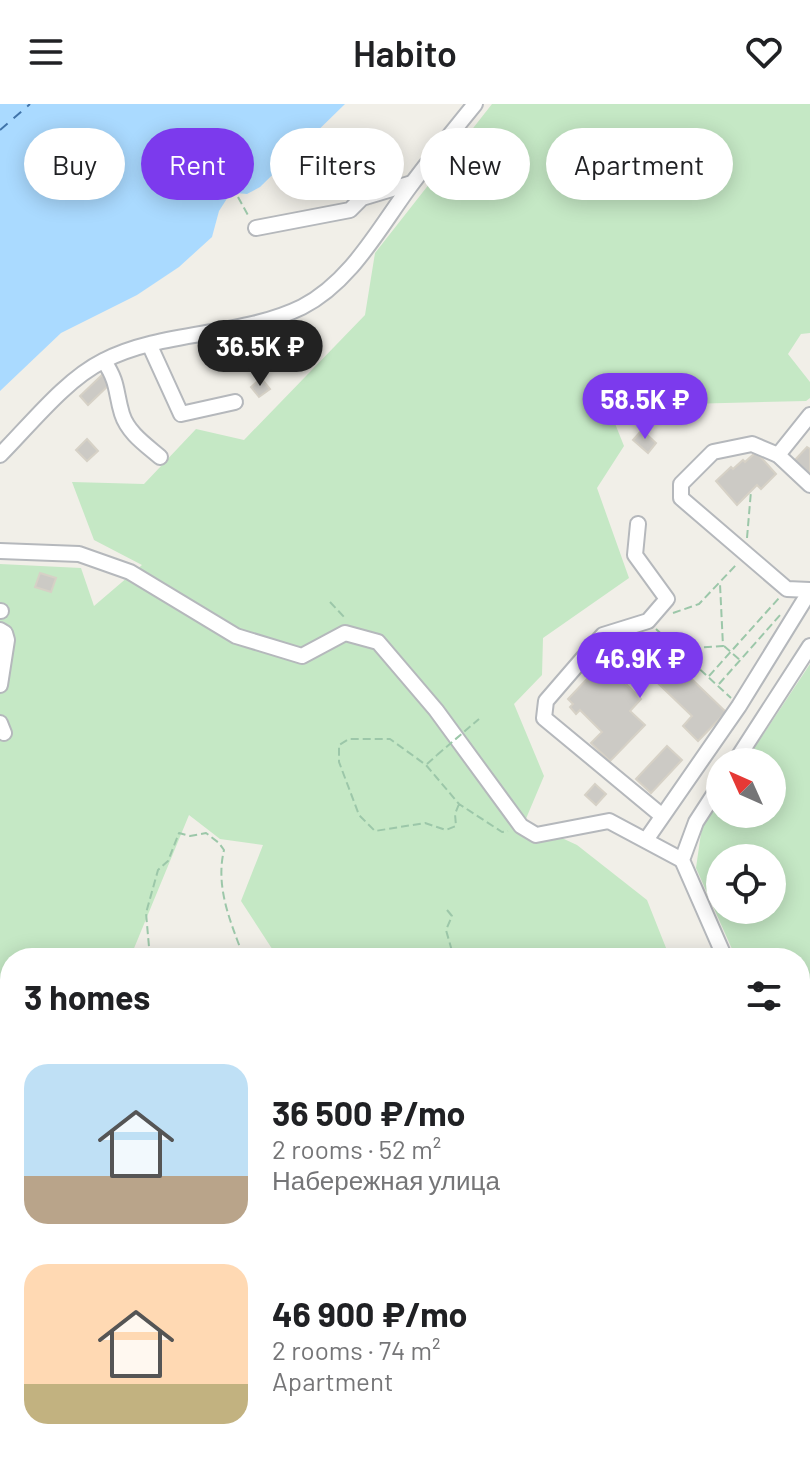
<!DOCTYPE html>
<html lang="en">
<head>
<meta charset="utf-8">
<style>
  :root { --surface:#fff; --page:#f2f2f2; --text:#202124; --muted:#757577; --accent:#7c3aed }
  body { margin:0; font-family:Barlow,sans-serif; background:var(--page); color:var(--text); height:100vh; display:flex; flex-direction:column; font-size:30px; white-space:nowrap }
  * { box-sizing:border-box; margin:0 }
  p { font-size:26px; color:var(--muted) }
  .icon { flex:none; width:44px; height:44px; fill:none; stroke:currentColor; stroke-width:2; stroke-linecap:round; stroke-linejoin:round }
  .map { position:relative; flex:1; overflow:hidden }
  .drawer { position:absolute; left:0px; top:844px; width:810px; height:514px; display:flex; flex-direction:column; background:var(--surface); border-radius:32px 32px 0 0; box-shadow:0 4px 20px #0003 }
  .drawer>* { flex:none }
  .top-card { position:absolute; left:24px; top:24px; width:762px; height:72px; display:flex; gap:16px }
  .needle { width:52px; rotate:315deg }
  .buttons { position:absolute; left:706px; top:644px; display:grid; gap:16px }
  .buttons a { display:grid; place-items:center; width:80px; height:80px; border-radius:50%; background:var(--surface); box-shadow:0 4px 20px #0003; font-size:40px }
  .price { position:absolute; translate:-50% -68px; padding:0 18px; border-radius:28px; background:var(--accent); color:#fff; font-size:26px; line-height:52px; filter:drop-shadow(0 2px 4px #0008) }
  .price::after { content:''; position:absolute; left:50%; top:48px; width:24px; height:18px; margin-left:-12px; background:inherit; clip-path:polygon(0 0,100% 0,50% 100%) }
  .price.current { background:#222; color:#fff }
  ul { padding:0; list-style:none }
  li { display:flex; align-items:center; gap:24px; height:200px; padding:0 24px }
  li span { display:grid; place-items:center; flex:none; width:224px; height:160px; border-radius:24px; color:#555 }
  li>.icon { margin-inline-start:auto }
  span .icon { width:96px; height:96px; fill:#fffc; stroke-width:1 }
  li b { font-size:34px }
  h2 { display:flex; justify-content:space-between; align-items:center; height:96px; padding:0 24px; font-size:34px }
  .chip { padding:0 28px; border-radius:36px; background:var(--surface); box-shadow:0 4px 20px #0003; font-size:28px; line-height:72px }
  .chip.current { background:var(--accent); color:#fff }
  header { display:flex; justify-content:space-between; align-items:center; height:104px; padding:0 24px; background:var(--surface); font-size:36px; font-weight:600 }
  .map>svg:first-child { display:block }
  .green { fill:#c5e8c5; fill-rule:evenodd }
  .water { fill:#aadaff }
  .pier { fill:#f1efe8 }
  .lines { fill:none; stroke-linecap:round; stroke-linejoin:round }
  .ferry { stroke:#4174aa; stroke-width:2; stroke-dasharray:10 8; stroke-linecap:butt }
  .building { fill:#cccac5; stroke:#d6d1c6; stroke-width:2 }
  .minor-casing { stroke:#b5b8bc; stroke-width:18 }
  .path { stroke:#9cc7a9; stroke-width:2; stroke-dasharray:8 4; stroke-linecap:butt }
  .minor { stroke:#fff; stroke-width:14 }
  .path-bridge { stroke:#9cc7a9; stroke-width:2; stroke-dasharray:8 4; stroke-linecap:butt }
</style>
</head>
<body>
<header><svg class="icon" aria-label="menu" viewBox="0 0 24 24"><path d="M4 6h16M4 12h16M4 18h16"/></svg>Habito<svg class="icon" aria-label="heart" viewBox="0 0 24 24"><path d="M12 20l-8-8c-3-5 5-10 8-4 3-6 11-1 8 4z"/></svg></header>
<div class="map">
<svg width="810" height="1357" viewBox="0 0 810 1357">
  <rect width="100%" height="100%" fill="#f1efe8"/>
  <g class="green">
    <path d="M492 0H810V229L801 230 788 250 810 278V294L806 297 608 302 624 342 597 384 629 474 543 534 542 571 514 600 544 672 525 717 577 741 647 796 670 854H278L241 797 263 741 220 735 189 711 130 854H10V1276L0 1288V460L81 464 94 502 142 461 94 436 72 378 144 380 196 325 244 336 365 211 375 149Z"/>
    <path d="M810 560V951L800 939V854H736L696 764 702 722 720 695V710H772V658H745ZM772 754V806H720V754Z"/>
  </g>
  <path class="water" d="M0 0H345L260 83 247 90 236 89 228 93 219 107 212 133 179 163 137 191 61 229 0 287Z"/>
  <path class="pier" d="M234 41 246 56 217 81 204 65Z"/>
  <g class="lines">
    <path class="ferry" d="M0 26 30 0"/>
  </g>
  <g class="building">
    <path d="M102 271 110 280 88 301 80 292Z"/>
    <path d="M261 274 270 285 259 293 251 283Z"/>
    <path d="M642 326 656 339 648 349 633 336Z"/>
    <path d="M87 335 98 347 87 357 76 346Z"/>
    <path d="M807 343 810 345V377L793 358Z"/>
    <path d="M756 348 776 370 761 385 757 381 737 401 716 377 731 363 733 365 743 356 745 358Z"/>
    <path d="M40 469 56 474 51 488 35 483Z"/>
    <path d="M652 537 726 608 698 637 683 622 692 612 639 561 623 577 641 595 630 607 645 621 610 657 591 639 602 628 580 606 576 610 570 603 573 600 568 595 603 558 607 561 610 558 617 565 614 568 619 572Z"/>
    <path d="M667 642 682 656 651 689 636 675Z"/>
    <path d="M595 680 606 690 596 701 585 691Z"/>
  </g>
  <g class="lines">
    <defs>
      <g id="minor">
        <path d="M256 124 350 106 362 94 412 79"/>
        <path d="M150 242 181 310 235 298"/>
        <path d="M104 257C119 280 115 287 122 310 128 329 146 341 160 353"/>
        <path d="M0 351C30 321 65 276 103 257 163 226 241 233 302 203 351 178 379 124 411 81 431 54 453 27 475 0"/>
        <path d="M778 351 810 311"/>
        <path d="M810 381 778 351 752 340 713 348 681 380V394L787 485 810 486"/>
        <path d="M638 420 635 451 667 495 648 517 603 531 546 597 544 614 661 711"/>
        <path d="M0 447 79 450 130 468 236 532 302 552 345 529 378 538 436 606 521 722 536 731 609 717 682 756"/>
        <path d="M0 507H1"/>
        <path d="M0 526 5 529 7 536 0 581"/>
        <path d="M0 619 4 629"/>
        <path d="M735 658 810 542"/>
        <path d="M720 681 696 718 682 756 725 854"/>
        <path d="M646 736 739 602 810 487"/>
        <path d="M800 959 810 970"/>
      </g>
    </defs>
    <use href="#minor" class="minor-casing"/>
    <g class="path">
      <path d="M226 73 236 89"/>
      <path d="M238 93 249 113"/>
      <path d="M747 434 751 387"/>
      <path d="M330 498 346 515"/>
      <path d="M673 509 699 500 736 461"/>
      <path d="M656 525 731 594"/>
      <path d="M724 542 740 556"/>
      <path d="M680 545 723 542 720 480"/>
      <path d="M709 572 779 494"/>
      <path d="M719 580 781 510"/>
      <path d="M427 660 437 651"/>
      <path d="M459 700 455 710 456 722 446 726 425 719 375 727 359 711 339 658V641L349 635H390L426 661 459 700 502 728 508 727"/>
      <path d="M447 806 452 812 446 826 454 854"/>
      <path d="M150 854 146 809 158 766 168 757 179 729 190 732 206 729 219 739 224 746C215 784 231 819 244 854"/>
      <path d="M800 1063 810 1071"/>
      <path d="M10 1294V1318"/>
      <path d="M13 1348 15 1357"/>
      <path d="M417 1348V1357"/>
    </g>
    <use href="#minor" class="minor"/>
    <path class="path-bridge" d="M437 651 479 615"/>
  </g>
</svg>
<div class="buttons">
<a><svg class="needle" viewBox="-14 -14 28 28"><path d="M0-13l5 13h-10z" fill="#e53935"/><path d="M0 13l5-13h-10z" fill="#757577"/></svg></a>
<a><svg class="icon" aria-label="locate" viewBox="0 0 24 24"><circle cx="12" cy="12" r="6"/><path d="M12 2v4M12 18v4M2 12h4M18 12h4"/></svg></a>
</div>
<b class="price current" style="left:260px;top:284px">36.5K ₽</b>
<b class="price" style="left:645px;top:337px">58.5K ₽</b>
<b class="price" style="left:640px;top:596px">46.9K ₽</b>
<div class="top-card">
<a class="chip">Buy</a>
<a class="chip current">Rent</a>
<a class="chip">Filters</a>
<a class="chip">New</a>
<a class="chip">Apartment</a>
</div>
<section class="drawer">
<h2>3 homes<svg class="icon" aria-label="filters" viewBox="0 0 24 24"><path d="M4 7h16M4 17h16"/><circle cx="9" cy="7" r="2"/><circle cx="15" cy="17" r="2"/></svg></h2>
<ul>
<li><span style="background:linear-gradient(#bfe0f5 70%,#b9a48a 0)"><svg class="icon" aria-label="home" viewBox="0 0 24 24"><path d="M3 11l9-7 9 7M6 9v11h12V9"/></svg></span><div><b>36 500 ₽/mo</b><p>2 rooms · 52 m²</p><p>Набережная улица</p></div></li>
<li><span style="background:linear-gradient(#ffd9b3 75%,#c2b280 0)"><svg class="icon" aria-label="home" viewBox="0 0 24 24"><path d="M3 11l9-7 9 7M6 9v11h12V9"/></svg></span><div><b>46 900 ₽/mo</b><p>2 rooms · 74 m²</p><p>Apartment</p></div></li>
</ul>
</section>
</div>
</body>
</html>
